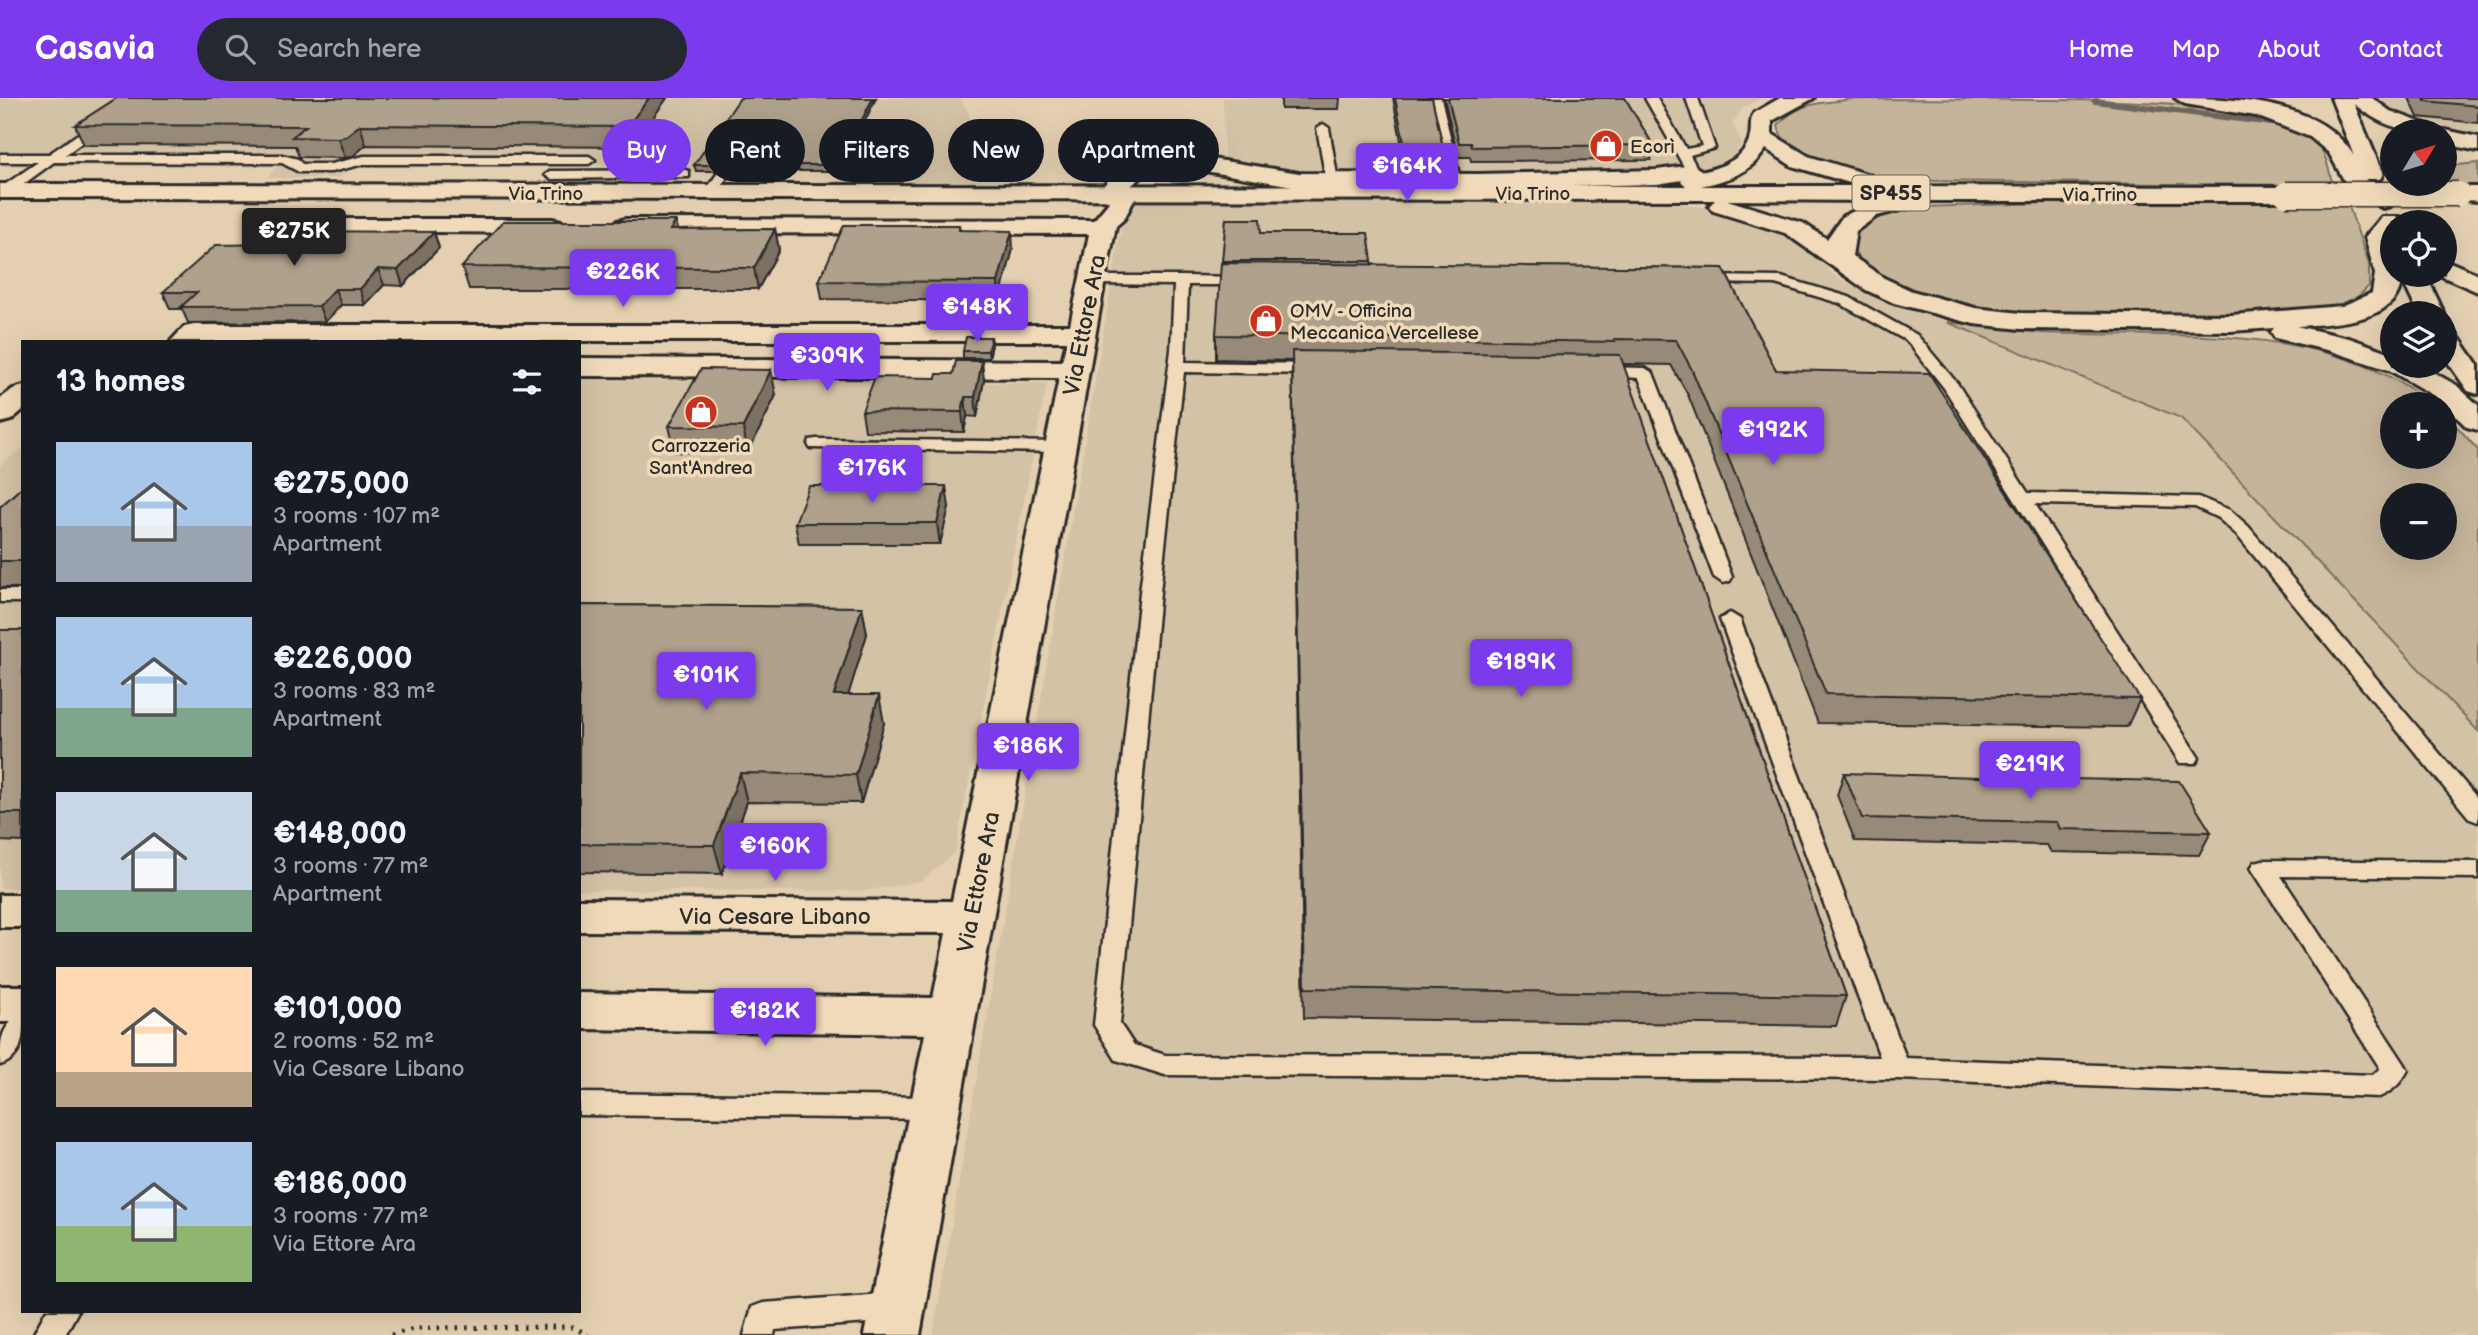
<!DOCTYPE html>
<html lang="en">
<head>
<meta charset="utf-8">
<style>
  :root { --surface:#171b24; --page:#242831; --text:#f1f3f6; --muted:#9ea1a6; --accent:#7c3aed }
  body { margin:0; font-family:"Balsamiq Sans",sans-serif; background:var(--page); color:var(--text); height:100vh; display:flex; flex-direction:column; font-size:26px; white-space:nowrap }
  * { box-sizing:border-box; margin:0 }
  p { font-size:23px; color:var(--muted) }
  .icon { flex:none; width:38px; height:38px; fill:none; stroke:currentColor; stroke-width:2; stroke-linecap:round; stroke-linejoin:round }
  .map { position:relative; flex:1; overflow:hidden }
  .sheet { position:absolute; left:21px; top:242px; width:560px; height:973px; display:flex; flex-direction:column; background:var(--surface); border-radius:0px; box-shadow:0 7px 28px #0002 }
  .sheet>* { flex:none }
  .top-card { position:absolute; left:602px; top:21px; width:665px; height:63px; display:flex; gap:14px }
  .needle { width:46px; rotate:52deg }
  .fabs { position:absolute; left:2380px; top:21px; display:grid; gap:14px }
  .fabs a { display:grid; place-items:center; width:77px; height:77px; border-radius:50%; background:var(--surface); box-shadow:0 7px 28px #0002; font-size:35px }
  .price { position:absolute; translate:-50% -60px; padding:0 16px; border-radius:7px; background:var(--accent); color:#fff; font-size:23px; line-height:46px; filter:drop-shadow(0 2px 4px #0008) }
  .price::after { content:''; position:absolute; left:50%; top:42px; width:21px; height:16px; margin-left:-10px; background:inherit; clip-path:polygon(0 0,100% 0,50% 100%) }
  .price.active { background:#222; color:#fff }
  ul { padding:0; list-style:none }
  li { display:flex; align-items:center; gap:21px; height:175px; padding:0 35px }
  li span { display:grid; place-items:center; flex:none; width:196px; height:140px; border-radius:0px; color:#555 }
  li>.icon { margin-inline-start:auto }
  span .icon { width:84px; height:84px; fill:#fffc; stroke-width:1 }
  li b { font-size:30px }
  h2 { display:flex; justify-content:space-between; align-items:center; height:84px; padding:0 35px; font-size:30px }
  .tag { padding:0 24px; border-radius:32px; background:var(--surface); box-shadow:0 7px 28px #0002; font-size:24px; line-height:63px }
  .tag.active { background:var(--accent); color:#fff }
  header { display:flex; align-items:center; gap:42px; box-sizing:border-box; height:98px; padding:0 35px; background:var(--accent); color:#fff }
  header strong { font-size:33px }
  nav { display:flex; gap:38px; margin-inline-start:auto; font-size:24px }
  .search { width:490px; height:63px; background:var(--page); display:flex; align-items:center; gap:18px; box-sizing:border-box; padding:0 24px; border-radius:38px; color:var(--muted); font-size:26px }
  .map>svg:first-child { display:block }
  .built { fill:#d4c2a6 }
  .green { fill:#c5b49a; stroke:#787062; stroke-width:2; fill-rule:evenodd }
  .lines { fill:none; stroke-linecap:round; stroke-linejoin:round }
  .stream { stroke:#6e665b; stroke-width:6 }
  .service-casing { stroke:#2b2b2b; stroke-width:5 }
  .minor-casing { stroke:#2b2b2b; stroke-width:6 }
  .primary-casing { stroke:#2b2b2b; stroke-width:6 }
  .path { stroke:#2b2b2b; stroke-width:5; stroke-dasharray:2.5 7; stroke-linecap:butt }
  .service { fill:#f0dab9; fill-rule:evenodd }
  .minor { fill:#f0dab9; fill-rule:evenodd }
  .primary { fill:#f0dab9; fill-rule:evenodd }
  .primary-bridge-casing { stroke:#2b2b2b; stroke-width:27; stroke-linecap:butt }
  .primary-bridge { stroke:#f0dab9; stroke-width:24 }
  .wall { fill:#978a78; stroke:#2b2b2b; stroke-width:2 }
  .shaded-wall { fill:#7b7162; stroke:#2b2b2b; stroke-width:2 }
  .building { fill:#b0a18c; stroke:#2b2b2b; stroke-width:2 }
  .labels { text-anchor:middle; stroke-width:7; stroke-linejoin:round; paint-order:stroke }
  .far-poi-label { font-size:19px; fill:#2b2b2b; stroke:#f0dab9; text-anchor:start }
  .far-street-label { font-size:19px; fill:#2b2b2b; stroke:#f0dab9 }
  .shield { fill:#f0dab9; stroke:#666056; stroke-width:2 }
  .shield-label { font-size:21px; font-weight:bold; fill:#2b2b2b }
  .street-label { font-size:23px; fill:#2b2b2b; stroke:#f0dab9 }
</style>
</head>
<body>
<header>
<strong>Casavia</strong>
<div class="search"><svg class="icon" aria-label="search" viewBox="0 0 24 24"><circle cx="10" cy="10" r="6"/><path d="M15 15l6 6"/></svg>Search here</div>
<nav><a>Home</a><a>Map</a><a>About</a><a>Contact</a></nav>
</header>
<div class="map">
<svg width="2478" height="1237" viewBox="0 0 2478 1237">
  <rect width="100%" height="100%" fill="#e4d0b1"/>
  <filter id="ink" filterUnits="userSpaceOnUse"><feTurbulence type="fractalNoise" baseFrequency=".0143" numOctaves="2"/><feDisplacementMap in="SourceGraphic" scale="14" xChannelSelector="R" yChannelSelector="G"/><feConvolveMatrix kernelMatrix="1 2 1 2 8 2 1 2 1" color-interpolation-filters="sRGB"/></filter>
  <g filter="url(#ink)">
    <g class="built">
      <path d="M0 0H960L988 52 1019 82 940 87H836L840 74H699L700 70 641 71 643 66 352 69 339 80H267L277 69 52 68 57 64 38 63 31 68 0 69Z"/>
      <path d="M1223 0H1761L1743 10 1732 26 1742 45 1733 59 1712 68 1664 72 1313 75 1237 68 1224 60Z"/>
      <path d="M2367 0H2478V43L2408 24Z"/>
      <path d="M1169 100 1681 106 1723 112 1760 123 1795 139 1834 177 1879 202 1947 224 2180 320 2478 633V1237H933L1123 118 1130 107Z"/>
      <path d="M579 282 1047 285 955 754 922 783 864 793 579 792Z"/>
      <path d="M23 349V790H0V367Z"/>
    </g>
    <g class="green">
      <path d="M1854 1C1912 1 1971 1 2030 2 2102 2 2259 0 2315 43 2326 52 2329 74 2333 87 2230 87 2127 86 2024 84 1966 83 1906 86 1849 74 1825 69 1781 54 1778 27 1799 3 1823 5 1854 1Z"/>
      <path d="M2478 65V88H2432L2445 86V68Z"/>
      <path d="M2119 103 2348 106 2369 166V188L2352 204 2304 217 2216 219 1998 214 1941 203 1883 181 1860 162 1852 150 1854 132 1884 117 1919 109Z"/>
      <path d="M1947 224C1978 227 2011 233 2042 235 2173 241 2323 221 2433 306H2392V359H2445V315L2478 352V633L2181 320ZM2392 397H2445V450H2392Z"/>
    </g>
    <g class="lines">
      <path class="stream" d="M2095 3 2272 25"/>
      <defs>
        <g id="service">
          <path d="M130 0H143L65 57H282L298 61 302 66H331L364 58H589L595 62 589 66H364L331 74H299L282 65 54 64 10 96H0V90L38 64H0V56H49Z"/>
          <path d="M1429 0H1441L1461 85 1451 82Z"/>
          <path d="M1645 0H1657L1686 51 1702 48 1686 0H1698L1715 50 1690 57 1699 74 1697 77 1687 74Z"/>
          <path d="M1323 26 1329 30 1338 83 1332 87 1326 83 1317 30Z"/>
          <path d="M721 70 731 73 715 98H705L704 95Z"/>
          <path d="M685 72 689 73V79L551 81 545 77 551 73Z"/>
          <path d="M1181 178 1247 179 1254 183 1247 187H1188L1185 264 1318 266 1326 271 1318 276 1184 274 1160 494 1120 926 1134 947 1165 957 1880 959 1720 521 1730 515 1740 521 1906 960 2373 977 2380 970 2251 770 2255 764 2263 762 2478 764V780L2281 778 2404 965 2408 972C2402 984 2392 994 2379 999L1897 981 1165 977 1116 962 1094 927 1140 494 1171 252 1174 187 1092 186 1085 182 1092 178Z"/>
          <path d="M1703 178 1781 179 1849 199 1917 237 1957 285 2028 395 2198 399 2230 412 2248 428 2478 701V724L2470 721 2236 436 2218 420 2195 409 2035 406 2199 660 2196 665H2180L1944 290 1907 243 1839 205 1775 186 1698 185 1696 182Z"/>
          <path d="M1599 269 1645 270 1653 275 1732 479 1730 483 1723 485 1714 479 1639 280 1593 277 1591 274Z"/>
          <path d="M816 341 1060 344 1068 349 1060 354 810 350 808 346 810 342Z"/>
          <rect x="0" y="492" width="23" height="12"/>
          <path d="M23 917C23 938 24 960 0 967 0 946 0 925 23 917Z"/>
          <path d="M579 995 935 999 945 1002 949 1010 945 1018 935 1021 579 1017Z"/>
          <path d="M895 1195 906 1199 910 1209 906 1219 895 1223 775 1232 774 1237H744L752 1209 763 1205Z"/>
          <path d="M46 1213H78L65 1237H33Z"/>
        </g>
        <g id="minor">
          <path d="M1175 55 1299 75 1478 76 1657 72 1693 67 1704 74 1701 79 1657 86 1433 91 1299 89 1175 68 1151 72 1124 93 1134 102 1124 121 1116 128 1105 182 920 1237H864L925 936 579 931V895L933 900 946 835 579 833V801L952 803 1059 280 579 278V260L1062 263 1067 243H171L184 229 194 227H1070L1089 136 626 135 617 133 614 128 617 123 626 121 1094 122 1109 104 1098 95C1118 67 1141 58 1175 55Z"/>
          <path d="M323 121H552L561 123 564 128 561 133 552 135 314 133 311 128 314 123Z"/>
          <path d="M23 288V312L11 322 0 325V301L13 291Z"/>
          <rect x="0" y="797" width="23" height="32"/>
          <rect x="0" y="888" width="23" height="36"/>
        </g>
        <g id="primary">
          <path d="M1780 0H1814L1772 23V36L1808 58 1870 77 1874 82 1864 88 2286 89 2294 91 2298 96 2294 101 2286 103H1915L1912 109 1877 118 1856 133 1852 158 1884 180 1912 193 1975 210 2021 215 2231 217 2342 208 2372 195 2375 176 2365 139 2382 119H2400L2403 124H2392L2390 140 2392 177H2426L2444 215H2418L2401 179C2402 225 2329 226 2296 228L2349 240 2392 255V268H2422L2456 287 2478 307V332L2467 329 2436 299 2389 272 2331 253 2275 240 2271 234 2274 230 2231 233 2021 231 1974 226 1894 205 1866 192 1785 135 1713 113 1709 108 1715 102 0 100V86L1686 88 1681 83 1685 78C1709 72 1744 67 1750 38 1752 29 1749 23 1754 15ZM1766 51 1792 68 1860 88H1701C1729 82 1750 75 1766 51ZM1727 102 1877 103 1843 118 1827 141 1803 125Z"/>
          <path d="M2175 0C2233 0 2319 1 2354 58L2331 0H2372L2390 13 2431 28 2434 33C2401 34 2380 27 2354 6L2383 76 2380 81H2365L2395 103 2391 108 2383 110 2350 93 2329 55 2310 39 2256 18 2185 6Z"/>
          <path d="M2445 32 2478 39V53L2445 46V33H2442Z"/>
          <path d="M2458 89H2478V103L2450 101 2446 96 2450 91Z"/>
          <path d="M2445 162 2478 176V194L2439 177H2445Z"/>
          <path d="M2445 232 2455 234 2478 267V296L2468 293 2445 260Z"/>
        </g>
      </defs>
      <use href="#service" class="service-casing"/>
      <use href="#minor" class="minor-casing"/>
      <use href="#primary" class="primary-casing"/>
      <path class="path" d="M391 1237 417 1230 573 1229 588 1237"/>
      <use href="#service" class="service"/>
      <use href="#minor" class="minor"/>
      <use href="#primary" class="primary"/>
      <defs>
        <path id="primary-bridge" d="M2286 96H2458"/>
      </defs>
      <use href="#primary-bridge" class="primary-bridge-casing"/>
      <use href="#primary-bridge" class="primary-bridge"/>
    </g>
    <g class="wall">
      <path d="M117 0H667L632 49 366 47 353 58 345 60 299 59 295 48 84 47 75 27Z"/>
      <path d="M876 0 840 73H733L722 67 716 73H696L694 67Z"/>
      <path d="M1281 0H1340L1339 11H1281Z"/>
      <path d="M1393 0H1432L1443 49 1442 59H1404Z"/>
      <path d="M1444 0H1625L1653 47 1651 62 1471 63 1470 59H1458Z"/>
      <path d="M2409 0H2478V25L2418 19Z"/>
      <path d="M1226 121 1261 135 1372 163V167L1723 170 1776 272 2140 601 2127 629 1818 625 1688 297 1671 267 1623 266 1846 898 1836 928 1304 920 1292 263 1216 261V237Z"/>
      <path d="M676 123 678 132 775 131 779 152 758 191H469L462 169Z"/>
      <path d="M959 127 960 132 1013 151 999 203 822 201 819 183Z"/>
      <path d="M434 134 439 150 403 188 384 187 365 207H341L325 224 188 225 182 211H170L163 194 275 146Z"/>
      <path d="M991 239 992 246 989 260H963V253Z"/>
      <path d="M984 282 977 319 967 318 964 334 865 333 862 313Z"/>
      <path d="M776 297 748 355 675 354 669 328Z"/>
      <path d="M23 388V490H0V409Z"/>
      <path d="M949 409 940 446H799L795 425Z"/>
      <path d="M579 507 862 509 867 536 848 597 884 625 861 705 747 704 722 776 579 774Z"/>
      <path d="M0 532H23V744L0 743Z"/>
      <path d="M1844 675 2211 734 2199 757 2051 754 2047 747 1855 743 1837 697Z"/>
    </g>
    <g class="shaded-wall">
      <path d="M649 0H667L632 49 627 29Z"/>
      <path d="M873 0H876L840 73 839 67Z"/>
      <path d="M360 27 366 47 353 58 345 60 338 40Z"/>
      <path d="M721 62 722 67 716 73 715 67Z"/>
      <path d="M676 123 681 144 670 132Z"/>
      <path d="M775 131 779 152 758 191 754 170Z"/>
      <path d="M1012 133 1013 151 999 203 998 184Z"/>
      <path d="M434 134 439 150 403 188 398 172Z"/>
      <path d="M378 171 384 187 365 207 360 191Z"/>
      <path d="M335 191 341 207 325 224 319 208Z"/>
      <path d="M991 239 992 246 989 260 988 253Z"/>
      <path d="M982 263 984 282 977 319 975 299Z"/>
      <path d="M771 272 776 297 748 355 743 329Z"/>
      <path d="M965 299 967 318 964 334 962 314Z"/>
      <path d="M946 388 949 409 940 446 937 425Z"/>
      <path d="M862 509 867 536 840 624 834 597Z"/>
      <path d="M879 597 884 625 861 705 856 677Z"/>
      <path d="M740 675 747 704 722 776 714 747Z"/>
    </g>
    <g class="building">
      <path d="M117 0H649L627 29 360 27 346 38 338 40 292 39 306 28 75 27Z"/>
      <path d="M740 0H873L839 67H732L721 62 715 67H694Z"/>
      <path d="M1395 0H1432L1443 49H1405Z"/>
      <path d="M1448 0H1625L1653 47 1472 49 1471 45H1459Z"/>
      <path d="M2424 0H2478V8L2425 3Z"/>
      <path d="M1226 121H1260L1261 135H1368L1372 163H1222Z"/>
      <path d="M503 123H676L670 132 775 131 754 170 462 169Z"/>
      <path d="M844 127H959V132L1012 133 998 184 819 183Z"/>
      <path d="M290 133 434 134 398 172 378 171 360 191H335L319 208 181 209 197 194H163L216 147 275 146Z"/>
      <path d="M1221 165 1723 170 1776 272 1929 275 2140 601 1826 596 1692 272 1676 242 1614 241 1615 244 1216 237Z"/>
      <path d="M966 239H991L988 253H963Z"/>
      <path d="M1292 253 1620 257 1846 898 1305 890Z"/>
      <path d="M956 263H982L975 299H965L962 314 862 313 875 279 936 280 937 276H953Z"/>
      <path d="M701 271 771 272 743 329 669 328Z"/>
      <path d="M23 388V463H0V409Z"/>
      <path d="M809 388H946L937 425H795Z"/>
      <path d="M579 507 862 509 834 597H879L856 677 740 675 714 747 579 746Z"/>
      <rect x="0" y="532" width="23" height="183"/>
      <path d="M1844 675 2012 680 2179 683 2211 734 2060 731 2057 724 1862 720Z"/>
    </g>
  </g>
  <defs>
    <symbol id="shop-disc" viewBox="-11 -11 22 22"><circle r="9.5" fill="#c8321e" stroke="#f0dab9"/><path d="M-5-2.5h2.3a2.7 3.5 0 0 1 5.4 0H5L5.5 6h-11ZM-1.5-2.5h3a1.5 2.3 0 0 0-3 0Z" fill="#fff"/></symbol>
  </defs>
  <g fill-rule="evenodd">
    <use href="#shop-disc" x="1587" y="29" width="38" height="38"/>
    <use href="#shop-disc" x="1247" y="204" width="38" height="38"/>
    <use href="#shop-disc" x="682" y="295" width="38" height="38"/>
  </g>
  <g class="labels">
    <g class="far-poi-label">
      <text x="1630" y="55">Ecorì</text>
      <text x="1290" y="219">OMV - Officina<tspan x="1290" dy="22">Meccanica Vercellese</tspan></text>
      <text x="701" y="354" text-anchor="middle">Carrozzeria<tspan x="701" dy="22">Sant'Andrea</tspan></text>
    </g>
    <g class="far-street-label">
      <text x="546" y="102">Via Trino</text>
      <text x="1533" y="102">Via Trino</text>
      <text x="2100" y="103">Via Trino</text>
    </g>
    <rect class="shield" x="1852.5" y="77.5" width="77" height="35" rx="5"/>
    <g class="shield-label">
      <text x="1891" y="102">SP455</text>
    </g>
    <g class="street-label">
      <text transform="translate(1084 227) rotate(-79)" y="8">Via Ettore Ara</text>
      <text transform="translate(978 784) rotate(-79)" y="8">Via Ettore Ara</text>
      <text x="775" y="826">Via Cesare Libano</text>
    </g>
  </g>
</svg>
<div class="fabs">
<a><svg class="needle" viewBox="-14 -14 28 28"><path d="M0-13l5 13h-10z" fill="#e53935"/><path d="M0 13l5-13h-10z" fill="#9ea1a6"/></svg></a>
<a><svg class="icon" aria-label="locate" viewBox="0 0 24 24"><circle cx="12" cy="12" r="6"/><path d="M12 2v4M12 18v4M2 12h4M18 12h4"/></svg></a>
<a><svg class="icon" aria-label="layers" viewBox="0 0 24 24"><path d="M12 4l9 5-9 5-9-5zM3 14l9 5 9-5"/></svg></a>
<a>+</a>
<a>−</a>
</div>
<b class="price" style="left:1407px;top:105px">€164K</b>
<b class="price active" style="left:294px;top:170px">€275K</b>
<b class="price" style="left:623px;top:211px">€226K</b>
<b class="price" style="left:977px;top:246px">€148K</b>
<b class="price" style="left:827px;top:295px">€309K</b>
<b class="price" style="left:1773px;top:369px">€192K</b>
<b class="price" style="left:872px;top:407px">€176K</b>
<b class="price" style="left:1521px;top:601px">€189K</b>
<b class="price" style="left:706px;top:614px">€101K</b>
<b class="price" style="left:1028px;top:685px">€186K</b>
<b class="price" style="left:2030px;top:703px">€219K</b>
<b class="price" style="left:775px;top:785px">€160K</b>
<b class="price" style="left:765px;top:950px">€182K</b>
<div class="top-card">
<a class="tag active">Buy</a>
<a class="tag">Rent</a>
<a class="tag">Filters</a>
<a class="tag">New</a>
<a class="tag">Apartment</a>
</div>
<section class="sheet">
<h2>13 homes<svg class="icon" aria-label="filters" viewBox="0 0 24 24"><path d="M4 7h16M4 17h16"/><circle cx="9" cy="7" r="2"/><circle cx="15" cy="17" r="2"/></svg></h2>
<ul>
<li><span style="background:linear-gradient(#a9c7e8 60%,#9aa5b1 0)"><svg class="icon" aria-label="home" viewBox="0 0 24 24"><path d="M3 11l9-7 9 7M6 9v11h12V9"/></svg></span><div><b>€275,000</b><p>3 rooms · 107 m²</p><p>Apartment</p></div></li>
<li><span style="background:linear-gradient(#a9c7e8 65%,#7fa58c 0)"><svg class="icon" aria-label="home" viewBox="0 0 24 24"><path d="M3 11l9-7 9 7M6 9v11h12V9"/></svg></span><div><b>€226,000</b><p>3 rooms · 83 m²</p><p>Apartment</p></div></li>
<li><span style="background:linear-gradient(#c9d6e8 70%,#7fa58c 0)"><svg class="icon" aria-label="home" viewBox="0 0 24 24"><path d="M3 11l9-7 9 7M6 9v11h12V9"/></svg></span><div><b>€148,000</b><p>3 rooms · 77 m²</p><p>Apartment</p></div></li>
<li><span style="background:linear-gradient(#ffd9b3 75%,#b9a48a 0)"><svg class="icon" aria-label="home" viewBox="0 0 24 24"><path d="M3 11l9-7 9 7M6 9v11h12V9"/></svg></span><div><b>€101,000</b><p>2 rooms · 52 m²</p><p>Via Cesare Libano</p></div></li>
<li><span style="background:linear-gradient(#a9c7e8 60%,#8fb573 0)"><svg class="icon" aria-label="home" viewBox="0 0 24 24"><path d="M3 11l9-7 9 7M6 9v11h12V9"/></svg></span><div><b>€186,000</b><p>3 rooms · 77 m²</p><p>Via Ettore Ara</p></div></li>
</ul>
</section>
</div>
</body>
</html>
